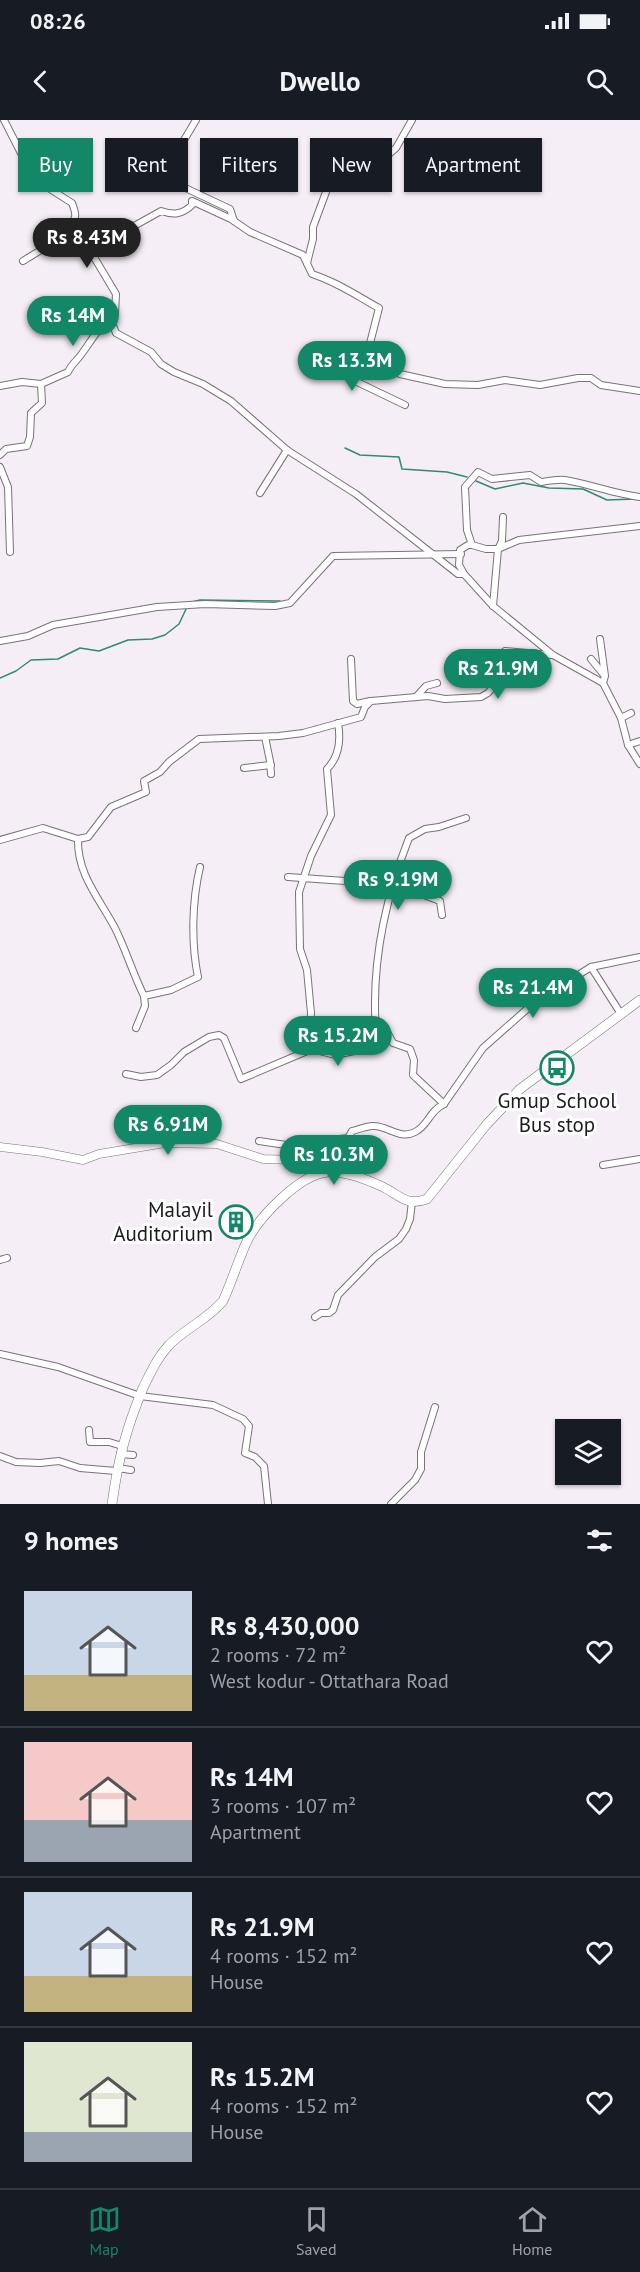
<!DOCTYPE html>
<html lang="en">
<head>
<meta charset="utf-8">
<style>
  :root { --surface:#171b24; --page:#242831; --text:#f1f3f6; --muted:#9ea1a6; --line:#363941; --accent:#138869 }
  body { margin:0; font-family:"PT Sans",sans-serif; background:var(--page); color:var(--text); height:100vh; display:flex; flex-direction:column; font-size:22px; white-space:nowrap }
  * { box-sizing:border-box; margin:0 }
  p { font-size:20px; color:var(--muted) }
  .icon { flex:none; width:33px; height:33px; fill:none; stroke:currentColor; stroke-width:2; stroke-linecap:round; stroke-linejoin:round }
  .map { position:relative; height:1384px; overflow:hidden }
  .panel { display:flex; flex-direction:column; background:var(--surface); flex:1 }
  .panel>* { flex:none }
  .guide { position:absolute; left:18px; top:18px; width:604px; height:54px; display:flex; gap:12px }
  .controls { position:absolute; left:555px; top:1299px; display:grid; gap:12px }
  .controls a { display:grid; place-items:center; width:66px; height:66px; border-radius:0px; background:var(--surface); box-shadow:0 2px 4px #0004; font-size:30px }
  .price { position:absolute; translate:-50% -51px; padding:0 14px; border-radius:21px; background:var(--accent); color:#fff; font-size:20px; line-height:39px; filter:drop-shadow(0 2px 3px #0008) }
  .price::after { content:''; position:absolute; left:50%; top:36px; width:18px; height:14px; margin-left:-9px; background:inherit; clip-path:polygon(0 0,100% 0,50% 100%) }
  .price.current { background:#222; color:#fff }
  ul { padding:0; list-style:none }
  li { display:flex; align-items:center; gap:18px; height:150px; padding:0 24px }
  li+li { border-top:2px solid var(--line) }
  li span { display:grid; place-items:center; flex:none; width:168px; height:120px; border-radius:0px; color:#555 }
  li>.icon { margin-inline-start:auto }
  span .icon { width:72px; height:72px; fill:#fffc; stroke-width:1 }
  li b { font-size:26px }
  h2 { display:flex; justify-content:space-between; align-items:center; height:72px; padding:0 24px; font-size:26px }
  .chip { padding:0 21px; border-radius:0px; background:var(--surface); box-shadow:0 2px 4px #0004; font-size:21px; line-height:54px }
  .chip.current { background:var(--accent); color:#fff }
  .status { display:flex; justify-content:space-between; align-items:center; height:42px; padding:0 30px; background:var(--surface); direction:ltr }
  .status svg { height:16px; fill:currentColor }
  header { display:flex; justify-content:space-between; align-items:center; height:78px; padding:0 24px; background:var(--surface); font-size:27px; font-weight:700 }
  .dock { display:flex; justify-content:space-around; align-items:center; height:84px; border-top:2px solid var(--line); background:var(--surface); font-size:16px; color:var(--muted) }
  .dock a { display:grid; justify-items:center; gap:3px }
  .dock .current { color:var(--accent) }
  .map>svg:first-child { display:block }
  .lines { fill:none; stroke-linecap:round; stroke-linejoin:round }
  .stream { stroke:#2d8c71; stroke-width:1.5 }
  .minor-casing { stroke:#797279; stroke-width:8 }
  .tertiary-casing { stroke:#797279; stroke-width:9 }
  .secondary-casing { stroke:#797279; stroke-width:10 }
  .minor { stroke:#fff; stroke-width:6 }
  .tertiary { stroke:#fff; stroke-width:8 }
  .secondary { stroke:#fff; stroke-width:9 }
  .labels { text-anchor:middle; stroke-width:6; stroke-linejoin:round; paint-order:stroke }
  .poi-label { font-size:21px; fill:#1d1b1e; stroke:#fff }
</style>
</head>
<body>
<div class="status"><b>08:26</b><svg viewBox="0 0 49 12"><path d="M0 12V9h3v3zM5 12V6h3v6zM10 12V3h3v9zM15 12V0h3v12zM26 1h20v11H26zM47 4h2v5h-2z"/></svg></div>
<header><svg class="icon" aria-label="back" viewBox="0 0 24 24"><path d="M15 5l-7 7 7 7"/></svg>Dwello<svg class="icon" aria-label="search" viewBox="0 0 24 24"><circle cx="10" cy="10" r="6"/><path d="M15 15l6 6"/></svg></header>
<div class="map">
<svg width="640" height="1384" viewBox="0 0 640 1384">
  <rect width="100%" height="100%" fill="#f6eef6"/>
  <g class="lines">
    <g class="stream">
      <path d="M345 328 360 335 399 337 402 349 447 352 467 357"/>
      <path d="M476 361 495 369 523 363 549 368 583 369 607 380 635 379"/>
      <path d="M192 482 200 480 280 481"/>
      <path d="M0 558 16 551 31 540 58 539 80 528 99 531 128 520 152 519 165 515 179 504 187 487"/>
    </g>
    <defs>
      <g id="minor">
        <path d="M4 0 29 49 39 62 72 83C74 88 76 93 75 97 71 114 37 132 23 141"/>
        <path d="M196 0 162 57 230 89 234 101"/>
        <path d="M329 62C353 62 369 48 389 34"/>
        <path d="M89 127 109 120 161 91C173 95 182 95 192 85V81L231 99 250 112 303 135 312 154C337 162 357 176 379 188L367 235 400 254 445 264 478 265 505 260 540 265 578 258H591L601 265 640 271"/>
        <path d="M307 143 313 119V107L326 72 338 25 389 34 396 28 412 0"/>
        <path d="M110 198 116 213 151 232 161 244 174 252 203 264 231 281 287 330 356 374 458 454H464L493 486 553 535 603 563 621 598 628 625 640 644"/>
        <path d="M367 235 353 260 405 285"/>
        <path d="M0 266 22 262 41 264 68 252C72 243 78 240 83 232 93 218 101 204 115 194L116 174 85 122 89 113 73 102"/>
        <path d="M0 335 6 329 27 326 30 317 31 293 42 283 41 264"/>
        <path d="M0 347 8 367 10 432"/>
        <path d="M260 373 287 330"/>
        <path d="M503 397 502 421 498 429 519 420 640 406"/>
        <path d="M464 454 459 445 460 430 468 425H472"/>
        <path d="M493 486 498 429H486L472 425 467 410 465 367 478 352 492 359 530 355 541 362C548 361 557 359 565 360 590 364 614 374 640 377"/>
        <path d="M600 519 605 556 603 563"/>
        <path d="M0 521 28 516 53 505 157 487 205 484 275 486 290 483 333 436 461 434"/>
        <path d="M351 539 353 581 357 584 370 581"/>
        <path d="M591 539 604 555"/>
        <path d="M416 577 426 566 437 563"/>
        <path d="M621 598 631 593"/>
        <path d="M265 617 270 641 271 654"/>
        <path d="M628 625 640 621"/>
        <path d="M244 648 271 645"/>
        <path d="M78 719C77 754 99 778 115 808 126 830 133 854 144 876"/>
        <path d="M0 720 43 708 78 719 88 717 111 687 146 672 144 661 160 652 169 642 199 619 279 616 303 613 361 597 365 587 371 581 428 576 445 579 481 577 488 573 496 563 495 540 505 531 551 535"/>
        <path d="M288 757 345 761 356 758 392 768 408 769 440 781 442 795"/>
        <path d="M591 847 621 894"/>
        <path d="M136 908 145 886 144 876 171 870 198 857C191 823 192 781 200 747"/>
        <path d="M376 912C371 846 385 779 409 718L425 709 439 707 466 698"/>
        <path d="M308 930 311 893 307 850 300 829 299 772 311 736 331 695 327 649C339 637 341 620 338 603"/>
        <path d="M126 954 141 957 157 955 171 945 184 932 209 917 219 915 224 918 241 959 312 929 335 935 359 930 370 916 379 911 387 912 393 923 410 929 414 940 413 955 444 984"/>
        <path d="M444 984 483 928 535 882 591 847 640 837"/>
        <path d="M259 1021 286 1025 348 1018"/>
        <path d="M337 1038 352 1011C358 1010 368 1005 374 1006 388 1006 400 1020 415 1012 429 1005 428 992 444 984"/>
        <path d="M603 1045 640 1039"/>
        <path d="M0 1140 7 1138"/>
        <path d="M315 1197 321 1193H329L333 1190 338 1175 375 1137 399 1119 406 1109 410 1099 412 1081"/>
        <path d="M0 1234 58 1247 140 1276 213 1285 243 1299 249 1306 245 1333 255 1337 264 1346 268 1384"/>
        <path d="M89 1310 90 1322H109L122 1326"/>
        <path d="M120 1334 133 1335"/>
        <path d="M0 1336 16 1342 40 1343 59 1341 80 1348 116 1351"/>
        <path d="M117 1348 131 1350"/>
        <path d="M391 1384 415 1360 421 1349V1332L435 1287"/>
      </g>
      <path id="tertiary" d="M0 1027 42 1032 83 1040 99 1034 165 1023 217 1024 263 1039 295 1040 337 1038 342 1044V1053"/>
      <path id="secondary" d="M112 1384C118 1340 126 1309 143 1268 151 1252 157 1238 169 1225 186 1208 208 1199 223 1181 232 1161 238 1141 247 1121 259 1097 300 1054 328 1052 346 1051 365 1059 381 1066 399 1074 405 1087 427 1079L487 1004 520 969 640 880"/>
    </defs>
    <use href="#minor" class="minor-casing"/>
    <use href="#tertiary" class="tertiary-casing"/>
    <use href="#secondary" class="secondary-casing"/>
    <use href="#minor" class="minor"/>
    <use href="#tertiary" class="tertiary"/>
    <use href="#secondary" class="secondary"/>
  </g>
  <defs>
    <symbol id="bus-ring" viewBox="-11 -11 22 22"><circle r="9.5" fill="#fff" stroke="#138869" stroke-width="1.5"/><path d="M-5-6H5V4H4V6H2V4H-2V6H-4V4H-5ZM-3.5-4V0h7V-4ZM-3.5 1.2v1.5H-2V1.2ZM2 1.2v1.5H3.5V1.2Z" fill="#138869"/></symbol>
    <symbol id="building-ring" viewBox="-11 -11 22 22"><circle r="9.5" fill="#fff" stroke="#138869" stroke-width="1.5"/><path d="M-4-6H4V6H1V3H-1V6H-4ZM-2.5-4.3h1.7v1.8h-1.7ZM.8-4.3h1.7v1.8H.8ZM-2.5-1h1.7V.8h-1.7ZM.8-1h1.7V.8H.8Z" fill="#138869"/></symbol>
  </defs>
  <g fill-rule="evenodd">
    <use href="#bus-ring" x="538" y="929" width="38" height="38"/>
    <use href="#building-ring" x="217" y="1083" width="38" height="38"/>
  </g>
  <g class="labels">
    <g class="poi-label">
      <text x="557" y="988">Gmup School<tspan x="557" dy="24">Bus stop</tspan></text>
      <text x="213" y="1097" text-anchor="end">Malayil<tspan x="213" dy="24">Auditorium</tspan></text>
    </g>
  </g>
</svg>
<div class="controls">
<a><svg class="icon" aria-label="layers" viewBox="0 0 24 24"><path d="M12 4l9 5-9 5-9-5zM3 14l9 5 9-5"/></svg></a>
</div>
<b class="price current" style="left:87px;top:149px">Rs 8.43M</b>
<b class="price" style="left:73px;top:227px">Rs 14M</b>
<b class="price" style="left:352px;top:272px">Rs 13.3M</b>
<b class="price" style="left:498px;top:580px">Rs 21.9M</b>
<b class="price" style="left:398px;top:791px">Rs 9.19M</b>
<b class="price" style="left:533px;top:899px">Rs 21.4M</b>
<b class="price" style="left:338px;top:947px">Rs 15.2M</b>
<b class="price" style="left:168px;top:1036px">Rs 6.91M</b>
<b class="price" style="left:334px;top:1066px">Rs 10.3M</b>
<div class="guide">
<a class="chip current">Buy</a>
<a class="chip">Rent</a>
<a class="chip">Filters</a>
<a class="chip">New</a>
<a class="chip">Apartment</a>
</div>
</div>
<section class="panel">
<h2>9 homes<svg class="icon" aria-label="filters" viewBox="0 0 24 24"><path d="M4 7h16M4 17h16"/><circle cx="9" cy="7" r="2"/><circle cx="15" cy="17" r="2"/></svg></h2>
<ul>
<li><span style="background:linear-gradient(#c9d6e8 70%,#c2b280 0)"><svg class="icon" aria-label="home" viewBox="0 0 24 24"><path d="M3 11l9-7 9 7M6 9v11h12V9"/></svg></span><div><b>Rs 8,430,000</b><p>2 rooms · 72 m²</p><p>West kodur - Ottathara Road</p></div><svg class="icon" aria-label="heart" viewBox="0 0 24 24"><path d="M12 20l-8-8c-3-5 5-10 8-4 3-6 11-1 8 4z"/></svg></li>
<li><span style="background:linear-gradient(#f6c9c9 65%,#9aa5b1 0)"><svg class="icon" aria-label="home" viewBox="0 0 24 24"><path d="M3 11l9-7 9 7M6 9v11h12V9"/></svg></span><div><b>Rs 14M</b><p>3 rooms · 107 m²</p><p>Apartment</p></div><svg class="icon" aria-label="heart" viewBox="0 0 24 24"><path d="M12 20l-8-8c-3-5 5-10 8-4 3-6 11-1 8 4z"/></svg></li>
<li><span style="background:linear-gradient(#c9d6e8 70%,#c2b280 0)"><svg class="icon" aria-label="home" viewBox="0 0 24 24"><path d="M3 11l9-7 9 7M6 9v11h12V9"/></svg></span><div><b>Rs 21.9M</b><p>4 rooms · 152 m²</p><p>House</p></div><svg class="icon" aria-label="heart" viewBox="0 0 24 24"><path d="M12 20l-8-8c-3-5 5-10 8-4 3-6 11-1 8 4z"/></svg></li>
<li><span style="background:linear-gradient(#dfe7d0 75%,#9aa5b1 0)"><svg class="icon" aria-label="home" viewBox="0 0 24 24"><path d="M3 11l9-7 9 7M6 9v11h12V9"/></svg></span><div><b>Rs 15.2M</b><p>4 rooms · 152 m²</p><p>House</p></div><svg class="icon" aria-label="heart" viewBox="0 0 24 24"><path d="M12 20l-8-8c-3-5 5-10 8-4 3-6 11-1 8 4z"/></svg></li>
</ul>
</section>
<nav class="dock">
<a class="current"><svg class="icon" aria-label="map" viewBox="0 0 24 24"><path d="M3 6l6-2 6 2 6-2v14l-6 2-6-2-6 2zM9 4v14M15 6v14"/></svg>Map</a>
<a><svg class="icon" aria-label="saved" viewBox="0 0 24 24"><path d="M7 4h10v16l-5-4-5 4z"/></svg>Saved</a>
<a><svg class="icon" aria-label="home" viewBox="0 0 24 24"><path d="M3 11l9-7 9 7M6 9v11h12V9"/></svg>Home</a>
</nav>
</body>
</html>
